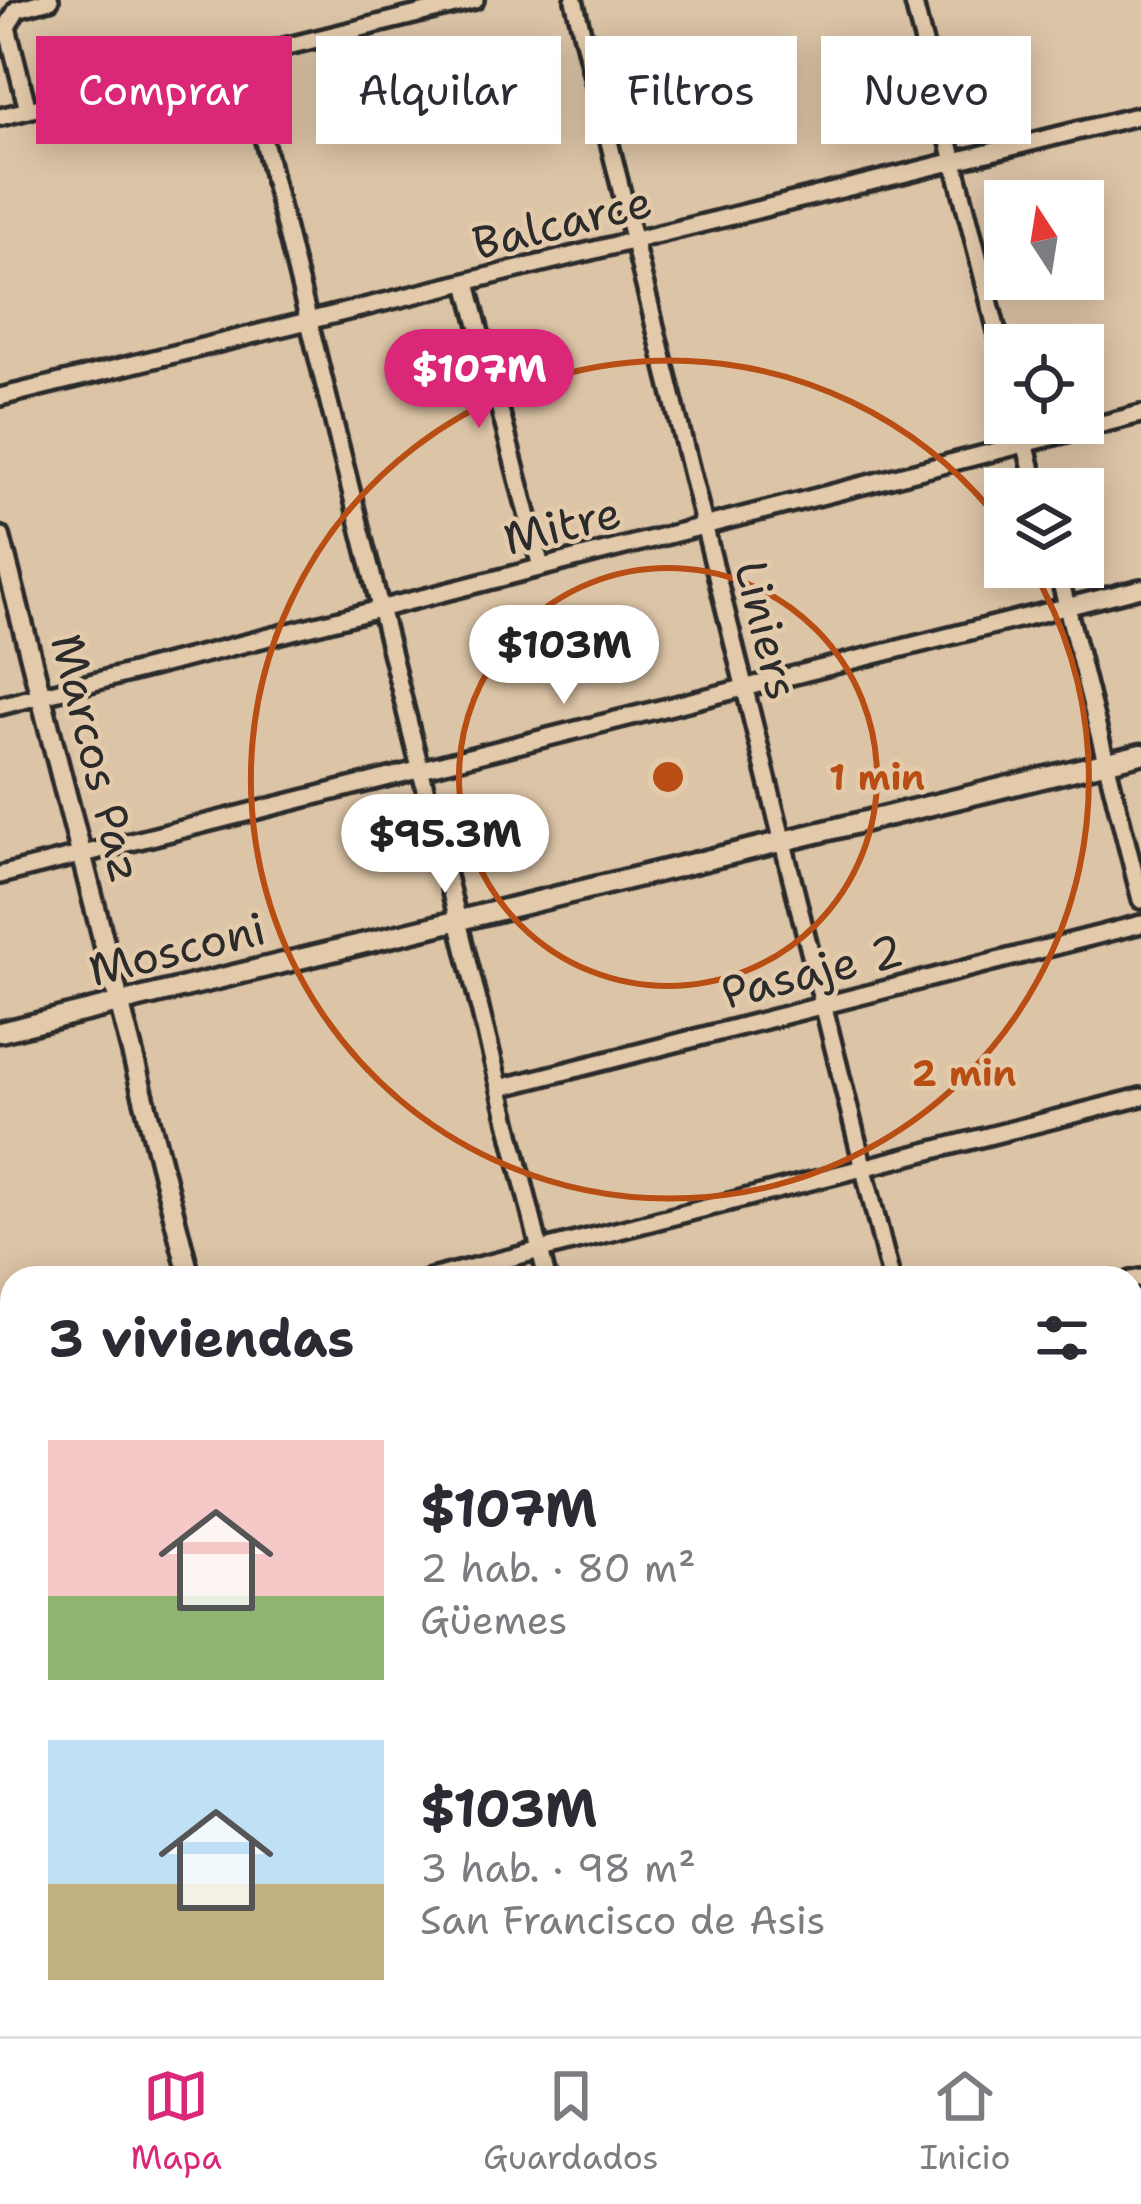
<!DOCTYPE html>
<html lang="es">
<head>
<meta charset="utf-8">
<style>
  :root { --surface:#fff; --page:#f7f7f7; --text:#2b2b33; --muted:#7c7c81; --line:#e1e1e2; --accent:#db2777 }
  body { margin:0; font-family:"Shantell Sans",sans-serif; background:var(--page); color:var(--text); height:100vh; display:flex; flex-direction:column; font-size:45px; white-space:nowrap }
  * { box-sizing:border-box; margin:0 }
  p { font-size:39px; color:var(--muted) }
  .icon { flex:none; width:66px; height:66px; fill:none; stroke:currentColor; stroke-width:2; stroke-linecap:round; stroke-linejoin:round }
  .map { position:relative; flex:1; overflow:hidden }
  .sheet { position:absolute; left:0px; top:1266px; width:1143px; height:771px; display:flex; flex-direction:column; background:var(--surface); border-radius:36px 36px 0 0; box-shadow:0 6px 30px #0003 }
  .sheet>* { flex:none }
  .top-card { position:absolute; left:36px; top:36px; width:1071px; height:108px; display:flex; gap:24px }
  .needle { width:78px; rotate:348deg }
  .controls { position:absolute; left:984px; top:180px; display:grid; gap:24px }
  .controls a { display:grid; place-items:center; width:120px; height:120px; border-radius:0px; background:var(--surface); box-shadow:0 6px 30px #0003; font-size:60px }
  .price { position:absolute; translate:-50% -102px; padding:0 27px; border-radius:42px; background:#fff; color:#222; font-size:39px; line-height:78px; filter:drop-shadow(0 3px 6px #0008) }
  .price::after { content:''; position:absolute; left:50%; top:72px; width:36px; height:27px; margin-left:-18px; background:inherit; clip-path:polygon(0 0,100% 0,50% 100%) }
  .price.current { background:var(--accent); color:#fff }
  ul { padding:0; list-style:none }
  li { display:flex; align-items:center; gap:36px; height:300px; padding:0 48px }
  li span { display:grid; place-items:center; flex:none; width:336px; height:240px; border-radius:0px; color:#555 }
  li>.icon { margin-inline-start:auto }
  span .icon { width:144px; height:144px; fill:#fffc; stroke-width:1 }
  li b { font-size:51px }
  h2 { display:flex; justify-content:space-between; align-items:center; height:144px; padding:0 48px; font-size:51px }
  .chip { padding:0 42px; border-radius:0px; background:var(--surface); box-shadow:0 6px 30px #0003; font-size:42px; line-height:108px }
  .chip.current { background:var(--accent); color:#fff }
  .dock { display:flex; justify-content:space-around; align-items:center; height:168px; border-top:3px solid var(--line); background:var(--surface); font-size:33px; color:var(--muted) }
  .dock a { display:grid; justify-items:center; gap:6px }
  .dock .current { color:var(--accent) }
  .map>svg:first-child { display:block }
  .built { fill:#cbb69b }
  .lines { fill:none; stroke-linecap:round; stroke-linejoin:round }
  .minor-casing { stroke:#2b2b2b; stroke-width:24 }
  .tertiary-casing { stroke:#2b2b2b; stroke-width:27 }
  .secondary-casing { stroke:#2b2b2b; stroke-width:30 }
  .minor { stroke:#e3caab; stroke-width:15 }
  .tertiary { stroke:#e3caab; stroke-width:18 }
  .secondary { stroke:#e3caab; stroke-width:21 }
  .ring { fill:none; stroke:#b94e14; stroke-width:6 }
  .labels { text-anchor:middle; stroke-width:9; stroke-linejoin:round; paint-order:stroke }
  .street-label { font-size:45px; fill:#2b2b2b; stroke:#e3caab }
  .centre { fill:#b94e14; stroke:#e3caab; stroke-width:6 }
  .ring-label { font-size:36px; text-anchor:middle; font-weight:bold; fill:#b94e14; stroke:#e3caab; stroke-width:9; stroke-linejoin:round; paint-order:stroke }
</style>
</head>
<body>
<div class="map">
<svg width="1141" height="2036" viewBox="0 0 1141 2036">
  <rect width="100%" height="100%" fill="#dcc4a6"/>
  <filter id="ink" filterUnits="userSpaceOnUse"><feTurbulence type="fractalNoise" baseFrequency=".00833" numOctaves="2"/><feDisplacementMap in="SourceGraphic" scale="24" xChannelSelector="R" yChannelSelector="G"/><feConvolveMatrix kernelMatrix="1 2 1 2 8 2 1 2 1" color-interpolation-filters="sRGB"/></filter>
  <g filter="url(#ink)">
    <g class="built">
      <path d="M1141 1468V1606L1131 1608V1470Z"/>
      <path d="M1141 1635V1775L1131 1777V1638Z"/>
    </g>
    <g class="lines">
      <defs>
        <g id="minor">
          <path d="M574 0 891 1278"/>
          <path d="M913 0 1005 363"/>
          <path d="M243 57 547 1278"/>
          <path d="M28 110 7 27 17 9 50 0"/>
          <path d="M0 117 475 0"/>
          <path d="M467 283 541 567"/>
          <path d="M0 397 1141 115"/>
          <path d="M1020 423 1037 489"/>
          <path d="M1057 567 1141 900"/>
          <path d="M0 706 1141 414"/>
          <path d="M0 875 1141 588"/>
          <path d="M500 1088 1141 924"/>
          <path d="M431 1278 1141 1097"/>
          <path d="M1131 1280 1141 1278"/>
          <path d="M0 1388 12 1385"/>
          <path d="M1131 1450 1141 1448"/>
          <path d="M0 1559 12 1556"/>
          <path d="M1131 1631 1141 1628"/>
          <path d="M0 1742 12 1739"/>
          <path d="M0 1890 12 1937"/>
          <path d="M1131 2016 1141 2013"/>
          <path d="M34 2025 37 2036"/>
          <path d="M734 2025 737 2036"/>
          <path d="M1052 2036 1096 2025"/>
        </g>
        <g id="tertiary">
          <path d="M0 537 190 1278"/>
          <path d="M0 1032 1141 754"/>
        </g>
        <g id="secondary">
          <path d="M1131 1815 1141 1812"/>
          <path d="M1131 1835 1141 1832"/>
          <path d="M264 2036 307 2025"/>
          <path d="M339 2036 383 2025"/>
        </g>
      </defs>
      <use href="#minor" class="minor-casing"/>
      <use href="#tertiary" class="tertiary-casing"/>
      <use href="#secondary" class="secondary-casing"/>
      <use href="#minor" class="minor"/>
      <use href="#tertiary" class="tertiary"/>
      <use href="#secondary" class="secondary"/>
    </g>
  </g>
  <g class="ring">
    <circle cx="668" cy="777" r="209"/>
    <path d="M1031 567A419 419 0 1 1 1005 528"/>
  </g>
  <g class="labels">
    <g class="street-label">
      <text transform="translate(562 222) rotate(-14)" y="16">Balcarce</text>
      <text transform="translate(562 525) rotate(-14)" y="16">Mitre</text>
      <text transform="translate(767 630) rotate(76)" y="16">Liniers</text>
      <text transform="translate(97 758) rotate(76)" y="16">Marcos Paz</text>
      <text transform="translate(177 949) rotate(-14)" y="16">Mosconi</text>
      <text transform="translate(812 971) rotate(-14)" y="16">Pasaje 2</text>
    </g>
  </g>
  <circle cx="668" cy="777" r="18" class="centre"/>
  <g class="ring-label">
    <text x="877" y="790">1 min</text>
    <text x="964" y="1086">2 min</text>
  </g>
</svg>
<div class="controls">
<a><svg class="needle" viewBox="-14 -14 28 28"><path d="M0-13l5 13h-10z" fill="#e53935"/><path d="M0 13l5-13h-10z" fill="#7c7c81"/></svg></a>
<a><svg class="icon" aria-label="locate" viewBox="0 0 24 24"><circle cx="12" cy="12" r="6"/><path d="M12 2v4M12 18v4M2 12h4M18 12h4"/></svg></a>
<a><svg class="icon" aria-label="layers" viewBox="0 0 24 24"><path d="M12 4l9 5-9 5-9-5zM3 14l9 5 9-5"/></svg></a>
</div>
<b class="price current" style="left:479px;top:431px">$107M</b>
<b class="price" style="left:564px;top:707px">$103M</b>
<b class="price" style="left:445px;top:896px">$95.3M</b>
<div class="top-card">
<a class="chip current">Comprar</a>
<a class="chip">Alquilar</a>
<a class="chip">Filtros</a>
<a class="chip">Nuevo</a>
</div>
<section class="sheet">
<h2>3 viviendas<svg class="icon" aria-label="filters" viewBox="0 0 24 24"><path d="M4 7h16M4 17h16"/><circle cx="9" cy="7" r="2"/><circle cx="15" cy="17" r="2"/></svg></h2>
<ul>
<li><span style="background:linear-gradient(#f6c9c9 65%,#8fb573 0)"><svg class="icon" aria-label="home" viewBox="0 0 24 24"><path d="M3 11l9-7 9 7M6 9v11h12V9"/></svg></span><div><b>$107M</b><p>2 hab. · 80 m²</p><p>Güemes</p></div></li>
<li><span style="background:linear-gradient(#bfe0f5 60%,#c2b280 0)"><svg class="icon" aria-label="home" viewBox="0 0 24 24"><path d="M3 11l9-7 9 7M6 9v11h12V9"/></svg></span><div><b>$103M</b><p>3 hab. · 98 m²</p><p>San Francisco de Asis</p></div></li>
</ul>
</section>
</div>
<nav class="dock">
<a class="current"><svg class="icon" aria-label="map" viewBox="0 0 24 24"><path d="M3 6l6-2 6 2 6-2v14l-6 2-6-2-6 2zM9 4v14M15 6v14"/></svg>Mapa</a>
<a><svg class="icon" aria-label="saved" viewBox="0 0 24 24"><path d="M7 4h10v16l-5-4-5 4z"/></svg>Guardados</a>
<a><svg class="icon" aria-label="home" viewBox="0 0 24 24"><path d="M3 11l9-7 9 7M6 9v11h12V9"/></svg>Inicio</a>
</nav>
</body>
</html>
